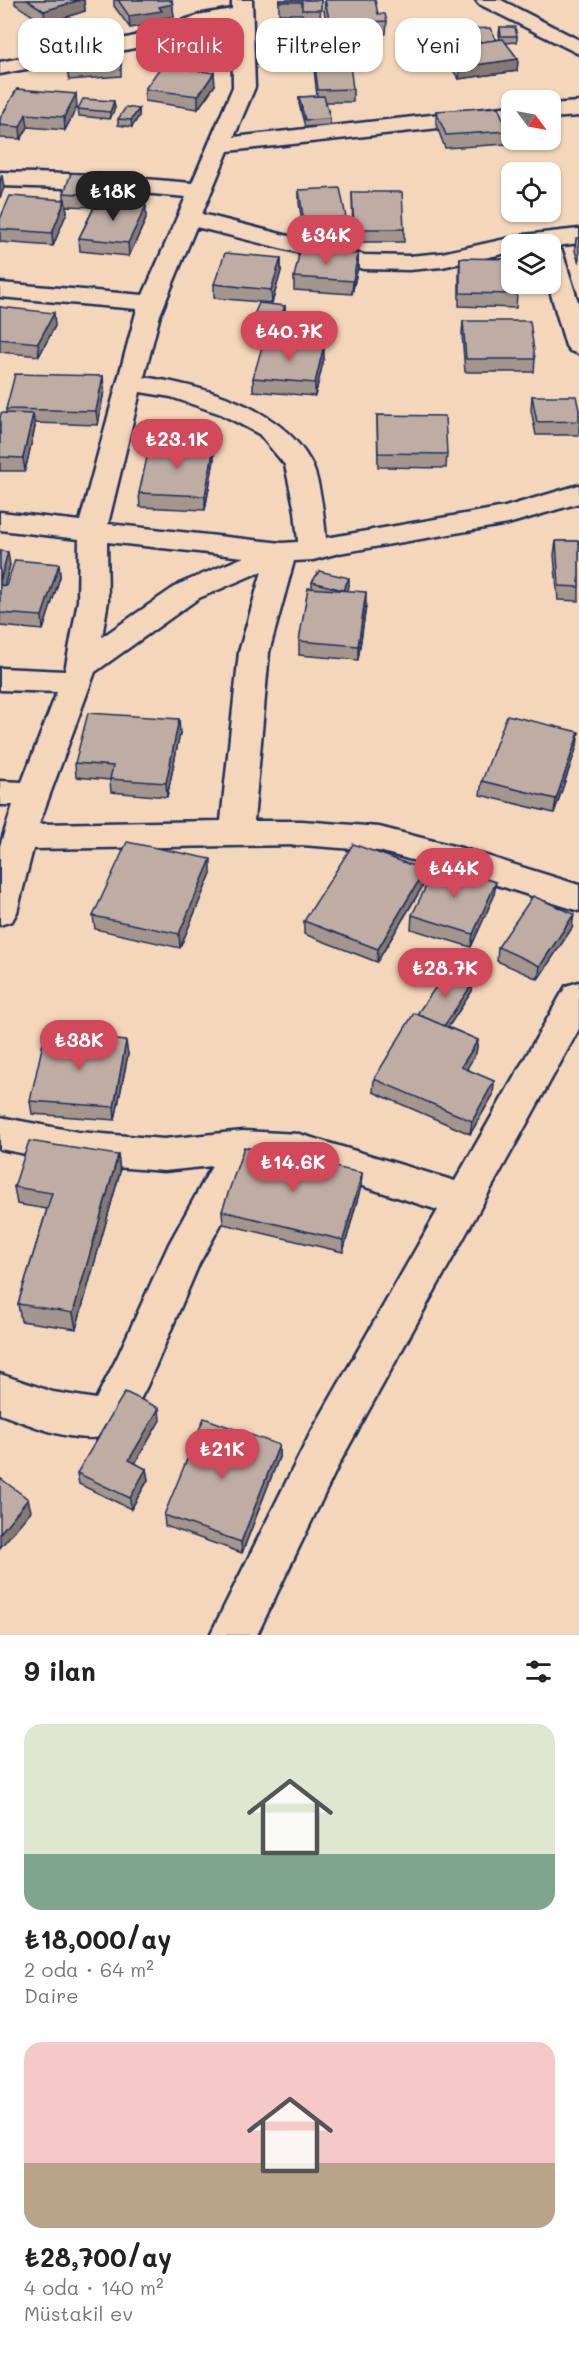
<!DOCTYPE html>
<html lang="tr">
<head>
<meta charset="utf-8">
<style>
  :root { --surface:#fff; --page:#f6f6f6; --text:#222; --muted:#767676; --accent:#d1495b }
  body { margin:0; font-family:Mali,sans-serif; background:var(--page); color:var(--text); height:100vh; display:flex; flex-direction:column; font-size:22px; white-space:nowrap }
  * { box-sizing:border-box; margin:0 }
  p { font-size:20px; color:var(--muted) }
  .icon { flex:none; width:33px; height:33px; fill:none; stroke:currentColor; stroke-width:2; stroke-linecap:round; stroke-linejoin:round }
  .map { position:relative; height:1635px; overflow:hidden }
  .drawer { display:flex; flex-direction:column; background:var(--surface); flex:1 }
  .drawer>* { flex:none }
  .hud { position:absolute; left:18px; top:18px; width:543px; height:54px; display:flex; gap:12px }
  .needle { width:39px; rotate:122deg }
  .tools { position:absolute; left:501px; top:90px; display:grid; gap:12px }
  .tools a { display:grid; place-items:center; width:60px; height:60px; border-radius:12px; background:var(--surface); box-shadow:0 2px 4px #0004; font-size:30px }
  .price { position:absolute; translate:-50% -51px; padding:0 14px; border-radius:21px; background:var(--accent); color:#fff; font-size:20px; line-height:39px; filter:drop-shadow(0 2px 3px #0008) }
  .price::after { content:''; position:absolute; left:50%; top:36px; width:18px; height:14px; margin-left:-9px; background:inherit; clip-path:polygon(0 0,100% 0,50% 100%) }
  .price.current { background:#222; color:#fff }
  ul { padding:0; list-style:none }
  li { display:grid; align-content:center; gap:12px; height:318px; padding:0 24px }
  li span { display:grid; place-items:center; height:186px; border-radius:18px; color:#555 }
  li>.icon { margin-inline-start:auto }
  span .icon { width:108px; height:108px; fill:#fffc; stroke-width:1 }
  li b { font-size:26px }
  h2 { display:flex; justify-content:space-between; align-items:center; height:72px; padding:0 24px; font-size:26px }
  .tag { padding:0 21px; border-radius:18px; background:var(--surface); box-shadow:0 2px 4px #0004; font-size:21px; line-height:54px }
  .tag.current { background:var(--accent); color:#fff }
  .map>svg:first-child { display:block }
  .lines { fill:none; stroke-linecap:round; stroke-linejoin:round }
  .minor-casing { stroke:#1b2f5e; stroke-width:5 }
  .minor { fill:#f4d7bb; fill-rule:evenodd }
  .wall { fill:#a4958d; stroke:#1b2f5e; stroke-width:1.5 }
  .shaded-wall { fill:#867973; stroke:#1b2f5e; stroke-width:1.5 }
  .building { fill:#bfada4; stroke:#1b2f5e; stroke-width:1.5 }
</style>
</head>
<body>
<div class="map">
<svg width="579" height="1635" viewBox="0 0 579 1635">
  <rect width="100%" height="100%" fill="#f4d7bb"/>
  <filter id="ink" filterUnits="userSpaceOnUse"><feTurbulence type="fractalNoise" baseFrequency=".0167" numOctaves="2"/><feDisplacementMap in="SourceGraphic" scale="12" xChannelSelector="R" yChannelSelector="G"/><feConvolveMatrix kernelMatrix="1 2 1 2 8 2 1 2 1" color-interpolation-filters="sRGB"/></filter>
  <g filter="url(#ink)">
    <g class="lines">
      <defs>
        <g id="minor">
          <path d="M232 0H252L255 87 234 137 512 106V120L228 151 202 214 364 255 409 256 442 253 524 235 579 229V243L557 246 562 251 579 305V354L570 351 566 346 548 284H550V244H512V252L442 267 409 270 364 269 196 227 160 315 144 377C202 386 280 406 310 461 320 478 324 517 326 538L505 507 579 485V503L508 524 339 553 313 560 294 561 269 652 254 821H302L379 827 461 848 579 885V911L459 873 379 851 302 845 33 849 17 912 12 921 0 925V846L13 805H0V781L22 782 57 692 0 690V668L65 671 78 601 79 539 0 530V512L80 521 137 309 0 297V283L143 295 186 197 98 189 0 186V172L98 175 192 183 233 87 232 21 213 24 135 48 0 74V62L131 37 203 14 232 9ZM140 392 171 397 221 414 259 434 285 465 295 511 298 542 282 543 108 524ZM107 542 244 557 179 584 102 637 108 601ZM262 571 239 652 221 821 39 824 95 672 199 598Z"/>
          <path d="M476 0H501L579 40V54L479 4Z"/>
          <path d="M579 102V116L550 118V104Z"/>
          <path d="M579 982V1029L339 1464 257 1635H210L309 1436 438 1210 299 1166 254 1164 199 1264 147 1386 123 1432C81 1448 40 1428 0 1414V1374L53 1392 96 1399 117 1358 169 1244 212 1166 164 1171 78 1164 0 1149V1117L78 1132 164 1139 243 1131 299 1134 455 1181 566 986Z"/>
        </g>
      </defs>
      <use href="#minor" class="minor-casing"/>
      <use href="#minor" class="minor"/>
    </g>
    <g class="wall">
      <path d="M15 0H84L85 11 45 24 15 4Z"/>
      <path d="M114 0H172L174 17 162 18V23L130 28 114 6Z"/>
      <path d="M279 0H321L320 22H302V14H279Z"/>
      <path d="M325 0 378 14 387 21 386 34 330 36 324 11Z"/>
      <path d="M500 27 517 36V42L505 43 518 59 517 71 459 79 445 59 446 47 453 46 449 37V30L496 40 500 39 499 34Z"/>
      <path d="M64 49 121 64V76L69 80 65 61Z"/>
      <path d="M314 57 353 89V102H326L330 119V125L305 127 299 104V97L317 96 314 69Z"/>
      <path d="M215 85 198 109 145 101V89Z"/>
      <path d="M17 89 77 107 65 130 28 127 21 139 0 138V119Z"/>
      <path d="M115 108 110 119 79 116 78 109Z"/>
      <path d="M139 109V116L132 127 118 125V119Z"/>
      <path d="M436 111 508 131 507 144 445 148 436 124Z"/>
      <path d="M509 115H512V128L509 122Z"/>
      <path d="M136 190 131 205 146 219 129 256 80 251 79 238 94 207 66 206 67 212 53 246 0 242V219L64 199V193Z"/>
      <path d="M299 190 348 227V240L305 242 299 203Z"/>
      <path d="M352 192 404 229V242H353Z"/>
      <path d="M576 238H579V263L575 251Z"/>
      <path d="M358 254V267L352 294 294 290V277Z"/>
      <path d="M281 258V271L272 303 214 298V284Z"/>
      <path d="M460 258 517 294 516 308 459 306V272Z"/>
      <path d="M285 306V313L279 328 253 325V317Z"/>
      <path d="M0 307 55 326 39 356 0 352Z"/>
      <path d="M463 321 535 359 534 372H465L462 334Z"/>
      <path d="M324 358 315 396 253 391V378Z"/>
      <path d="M103 376 104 390 98 425 34 423 35 427 25 471H0V418L6 413V409Z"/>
      <path d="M532 396 579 410V435H536L531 410Z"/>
      <path d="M377 415 447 454 446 468 378 467Z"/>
      <path d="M214 460 205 510 140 507 139 493Z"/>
      <path d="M556 541H579V601L558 600 554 555Z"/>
      <path d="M0 551 10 565 4 586H6L59 564 60 577 43 630 0 626Z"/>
      <path d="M312 582 349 586 346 591 366 606 358 660 299 655V641L312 588Z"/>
      <path d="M180 733 167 797 111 792 110 780 76 777 75 763Z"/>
      <path d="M577 746 554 813 480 795 482 781Z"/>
      <path d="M425 870 424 884 377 962 304 934V921Z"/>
      <path d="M211 873 180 948 95 929 93 916Z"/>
      <path d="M494 896 471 947 411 929 412 915Z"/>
      <path d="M572 928 538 979 497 961 498 947Z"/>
      <path d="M473 983 472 991 448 1027 478 1040 476 1053 466 1069 494 1081 493 1095 470 1134 373 1092 374 1079 417 1014Z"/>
      <path d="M128 1054 115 1120 32 1114 30 1101Z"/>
      <path d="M118 1155 120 1172 76 1329 21 1321 18 1304 47 1209 17 1204 14 1187Z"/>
      <path d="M362 1173 361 1186 343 1252 223 1224 222 1211Z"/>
      <path d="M160 1420 135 1463 146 1469 148 1480 131 1509 79 1484 77 1473Z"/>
      <path d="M279 1445V1457L242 1553 165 1526 164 1515Z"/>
    </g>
    <g class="shaded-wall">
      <path d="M80 0H84L85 11 45 24 44 11Z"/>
      <path d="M166 0H172L174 17 162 18V23L130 28 129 16 159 7Z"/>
      <path d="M518 59 517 71 459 79 460 67Z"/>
      <path d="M214 73 215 85 198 109V96Z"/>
      <path d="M76 94 77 107 65 130 64 117Z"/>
      <path d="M114 101 115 108 110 119V112Z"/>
      <path d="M139 109V116L132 127 131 120Z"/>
      <path d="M26 114 28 127 21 139 20 127Z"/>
      <path d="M2 175 4 188 0 198V182Z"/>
      <path d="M135 177 136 190 129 210 128 197Z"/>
      <path d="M65 200 67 212 53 246 52 233Z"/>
      <path d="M146 206V219L129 256 128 243Z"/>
      <path d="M358 254V267L352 294 353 281Z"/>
      <path d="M281 258V271L272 303 271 290Z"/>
      <path d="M285 306V313L279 328V321Z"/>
      <path d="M54 313 55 326 39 356 38 343Z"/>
      <path d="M324 345V358L315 396V383Z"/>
      <path d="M103 376 104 390 98 425 96 411Z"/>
      <path d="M33 414 35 427 25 471 23 458Z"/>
      <path d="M214 447V460L205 510V496Z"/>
      <path d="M8 552 10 565 2 594 0 581Z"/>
      <path d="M59 564 60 577 43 630 42 616Z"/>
      <path d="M349 578V586L343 597V590Z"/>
      <path d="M366 592V606L358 660V646Z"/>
      <path d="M179 719 180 733 167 797 166 783Z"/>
      <path d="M579 732 577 746 554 813 556 799Z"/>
      <path d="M211 859V873L180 948 179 934Z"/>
      <path d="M425 870 424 884 377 962 378 949Z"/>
      <path d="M496 882 494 896 471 947 473 934Z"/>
      <path d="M574 914 572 928 538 979 540 966Z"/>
      <path d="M473 983 472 991 443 1035V1027Z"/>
      <path d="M478 1040 476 1053 460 1081 461 1067Z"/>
      <path d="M126 1041 128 1054 115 1120 114 1107Z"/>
      <path d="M494 1081 493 1095 470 1134 472 1121Z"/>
      <path d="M118 1155 120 1172 76 1329 73 1313Z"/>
      <path d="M362 1173 361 1186 343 1252V1240Z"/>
      <path d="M159 1408 160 1420 130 1472 129 1460Z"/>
      <path d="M279 1445V1457L242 1553 241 1542Z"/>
      <path d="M146 1469 148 1480 131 1509 130 1498Z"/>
      <path d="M28 1499 31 1511 0 1548V1533Z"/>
    </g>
    <g class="building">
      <path d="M27 0H80L44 11Z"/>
      <path d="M118 0H170L173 4 159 7 162 11 129 16Z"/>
      <path d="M279 0H321V10H302V2H279Z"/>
      <path d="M325 0H375L378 14H385L387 21 330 24Z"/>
      <path d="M500 27H515L517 36H501Z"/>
      <path d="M490 28 496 40 476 43 455 44 449 30Z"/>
      <path d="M503 39 518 59 460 67 446 47Z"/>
      <path d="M116 44 121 64 68 68 64 49Z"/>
      <path d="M349 56 353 89 318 90 314 57Z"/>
      <path d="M162 65 214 73 198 96 145 89Z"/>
      <path d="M17 89 76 94 64 117 26 114 20 127 0 125V119Z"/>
      <path d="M324 96 330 119 305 120 299 97Z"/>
      <path d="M83 99 114 101 110 112 78 109Z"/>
      <path d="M126 107 139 109 131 120 118 119Z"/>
      <path d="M498 107 508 131 446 135 436 111Z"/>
      <path d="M71 173 135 177 128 197 64 193Z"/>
      <path d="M340 188 348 227 305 229 299 190Z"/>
      <path d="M352 192H402L404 229H354Z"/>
      <path d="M10 196 65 200 52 233 0 229V219Z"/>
      <path d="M97 202 146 206 128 243 79 238Z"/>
      <path d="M300 250 358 254 353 281 294 277Z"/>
      <path d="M225 253 281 258 271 290 214 284Z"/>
      <path d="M460 258 512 259V284H516L517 294 460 293Z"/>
      <path d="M259 303 285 306 279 321 253 317Z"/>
      <path d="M0 307 54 313 38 343 0 339Z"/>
      <path d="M463 321H530L535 359H466Z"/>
      <path d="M264 340 324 345 315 383 253 378Z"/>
      <path d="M15 374 103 376 96 411 6 409Z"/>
      <path d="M532 396H576L579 410V421L537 422Z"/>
      <path d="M1 413 33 414 23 458 0 457V418Z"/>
      <path d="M377 415 445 416 447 454 378 453Z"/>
      <path d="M150 444 214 447 205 496 139 493Z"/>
      <path d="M556 541H579V587L559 586Z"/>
      <path d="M0 551 8 552 0 581Z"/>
      <path d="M15 560 59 564 42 616 0 613V585L6 586Z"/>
      <path d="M319 571 349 578 343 590 312 582Z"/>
      <path d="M308 588 366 592 358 646 299 641Z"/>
      <path d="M88 713 179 719 166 783 110 779 113 766 75 763Z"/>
      <path d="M507 715 579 732 556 799 482 781Z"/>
      <path d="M127 842 211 859 179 934 93 916Z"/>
      <path d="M353 844 425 870 378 949 304 921Z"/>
      <path d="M437 864 496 882 473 934 412 915Z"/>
      <path d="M533 896 574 914 540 966 498 947Z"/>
      <path d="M447 971 473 983 444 1026 417 1014Z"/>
      <path d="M414 1013 478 1040 461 1067 494 1081 472 1121 374 1079Z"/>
      <path d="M45 1034 126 1041 114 1107 30 1101Z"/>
      <path d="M29 1141 118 1155 73 1313 18 1304 52 1193 14 1187Z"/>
      <path d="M244 1147 362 1173 343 1240 222 1211Z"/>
      <path d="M125 1392 159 1408 129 1460 146 1469 130 1498 77 1473Z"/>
      <path d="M204 1418 279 1445 241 1542 164 1515Z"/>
      <path d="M0 1478 28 1499 0 1533Z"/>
    </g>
  </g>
</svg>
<div class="tools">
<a><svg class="needle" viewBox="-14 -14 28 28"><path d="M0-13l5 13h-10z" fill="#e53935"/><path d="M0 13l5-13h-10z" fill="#767676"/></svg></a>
<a><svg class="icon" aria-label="locate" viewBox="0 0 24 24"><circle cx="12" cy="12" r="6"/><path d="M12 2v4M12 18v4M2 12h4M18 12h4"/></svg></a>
<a><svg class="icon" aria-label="layers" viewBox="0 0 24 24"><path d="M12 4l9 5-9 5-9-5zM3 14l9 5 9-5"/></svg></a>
</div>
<b class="price current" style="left:113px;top:222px">₺18K</b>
<b class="price" style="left:326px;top:266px">₺34K</b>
<b class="price" style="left:289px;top:362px">₺40.7K</b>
<b class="price" style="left:177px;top:470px">₺23.1K</b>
<b class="price" style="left:454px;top:899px">₺44K</b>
<b class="price" style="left:445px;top:999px">₺28.7K</b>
<b class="price" style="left:79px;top:1071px">₺38K</b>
<b class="price" style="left:293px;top:1193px">₺14.6K</b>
<b class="price" style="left:222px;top:1480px">₺21K</b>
<div class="hud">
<a class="tag">Satılık</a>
<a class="tag current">Kiralık</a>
<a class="tag">Filtreler</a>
<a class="tag">Yeni</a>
</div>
</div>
<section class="drawer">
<h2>9 ilan<svg class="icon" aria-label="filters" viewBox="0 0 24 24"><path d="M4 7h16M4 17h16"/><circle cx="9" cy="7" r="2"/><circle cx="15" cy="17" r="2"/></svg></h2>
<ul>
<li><span style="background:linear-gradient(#dfe7d0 70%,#7fa58c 0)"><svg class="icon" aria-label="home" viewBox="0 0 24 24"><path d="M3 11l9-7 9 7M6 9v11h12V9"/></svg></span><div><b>₺18,000/ay</b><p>2 oda · 64 m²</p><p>Daire</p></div></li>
<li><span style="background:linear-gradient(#f6c9c9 65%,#b9a48a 0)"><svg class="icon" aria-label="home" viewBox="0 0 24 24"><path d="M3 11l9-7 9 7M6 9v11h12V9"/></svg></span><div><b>₺28,700/ay</b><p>4 oda · 140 m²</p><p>Müstakil ev</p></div></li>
</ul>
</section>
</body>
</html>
